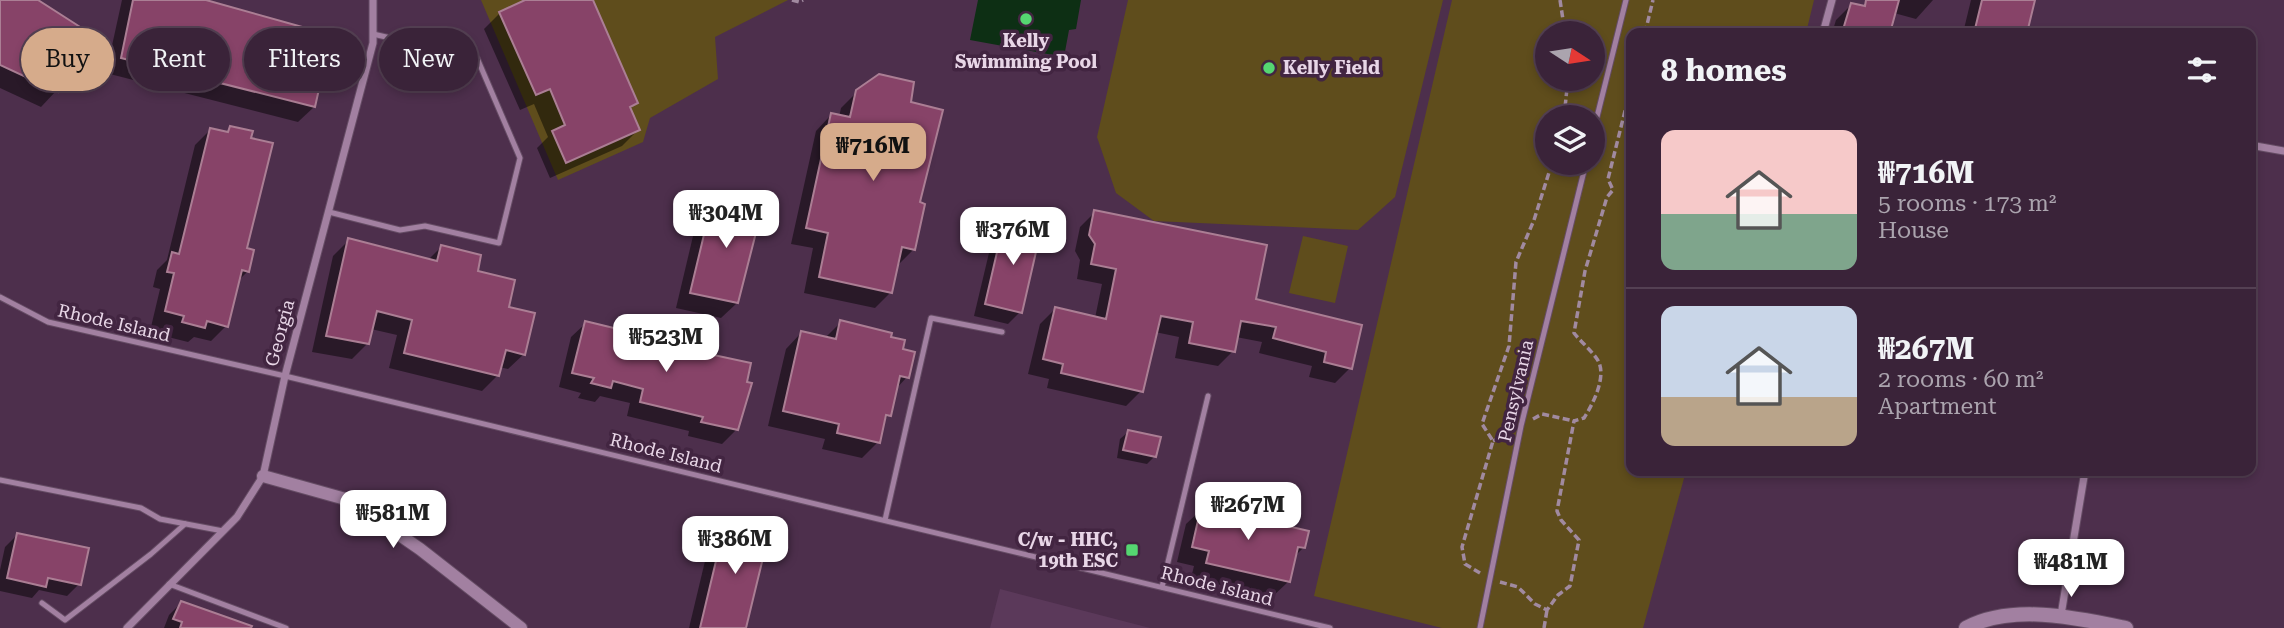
<!DOCTYPE html>
<html lang="en">
<head>
<meta charset="utf-8">
<style>
  :root { --surface:#3a2339; --page:#412b41; --text:#f1f3f6; --muted:#aba4ae; --line:#544053; --accent:#d6ab8b }
  body { margin:0; font-family:"Roboto Serif",serif; background:var(--page); color:var(--text); height:100vh; display:flex; flex-direction:column; font-size:26px; white-space:nowrap }
  * { box-sizing:border-box; margin:0 }
  p { font-size:23px; color:var(--muted) }
  .icon { flex:none; width:38px; height:38px; fill:none; stroke:currentColor; stroke-width:2; stroke-linecap:round; stroke-linejoin:round }
  .map { position:relative; flex:1; overflow:hidden }
  .drawer { position:absolute; left:1626px; top:28px; width:630px; height:448px; display:flex; flex-direction:column; background:var(--surface); border-radius:14px; box-shadow:0 4px 10px #0003,0 0 0 2px var(--line) }
  .drawer>* { flex:none }
  .banner { position:absolute; left:21px; top:28px; width:665px; height:63px; display:flex; gap:14px }
  .needle { width:46px; rotate:102deg }
  .buttons { position:absolute; left:1535px; top:21px; display:grid; gap:14px }
  .buttons a { display:grid; place-items:center; width:70px; height:70px; border-radius:50%; background:var(--surface); box-shadow:0 4px 10px #0003,0 0 0 2px var(--line); font-size:35px }
  .price { position:absolute; translate:-50% -60px; padding:0 16px; border-radius:14px; background:#fff; color:#222; font-size:23px; line-height:46px; filter:drop-shadow(0 2px 4px #0008) }
  .price::after { content:''; position:absolute; left:50%; top:42px; width:21px; height:16px; margin-left:-10px; background:inherit; clip-path:polygon(0 0,100% 0,50% 100%) }
  .price.on { background:var(--accent); color:#111 }
  ul { padding:0; list-style:none }
  li { display:flex; align-items:center; gap:21px; height:175px; padding:0 35px }
  li+li { border-top:2px solid var(--line) }
  li span { display:grid; place-items:center; flex:none; width:196px; height:140px; border-radius:14px; color:#555 }
  li>.icon { margin-inline-start:auto }
  span .icon { width:84px; height:84px; fill:#fffc; stroke-width:1 }
  li b { font-size:30px }
  h2 { display:flex; justify-content:space-between; align-items:center; height:84px; padding:0 35px; font-size:30px }
  .pill { padding:0 24px; border-radius:32px; background:var(--surface); box-shadow:0 4px 10px #0003,0 0 0 2px var(--line); font-size:24px; line-height:63px }
  .pill.on { background:var(--accent); color:#111 }
  .map>svg:first-child { display:block }
  .built { fill:#5b395a }
  .green { fill:#5f4d1c; fill-rule:evenodd }
  .water { fill:#0d2f14 }
  .shadow { fill:#0007 }
  .building { fill:#874368; stroke:#ab7e94; stroke-width:2 }
  .lines { fill:none; stroke-linecap:round; stroke-linejoin:round }
  .service-casing { stroke:#654c64; stroke-width:7 }
  .minor-casing { stroke:#654c64; stroke-width:9 }
  .tertiary-casing { stroke:#654c64; stroke-width:14 }
  .secondary-casing { stroke:#654c64; stroke-width:16 }
  .path { stroke:#a18aa0; stroke-width:3.5; stroke-dasharray:7 3.5; stroke-linecap:butt }
  .service { stroke:#a280a1; stroke-width:5 }
  .minor { stroke:#a280a1; stroke-width:7 }
  .tertiary { stroke:#a280a1; stroke-width:12 }
  .secondary { stroke:#a280a1; stroke-width:14 }
  .poi-dot { fill:#55d671; stroke:#422541; stroke-width:2.5 }
  .labels { text-anchor:middle; stroke-width:7; stroke-linejoin:round; paint-order:stroke }
  .poi-label { font-size:18px; font-weight:bold; fill:#e8d6e7; stroke:#422541 }
  .street-label { font-size:18px; fill:#e8d6e7; stroke:#422541 }
</style>
</head>
<body>
<div class="map">
<svg width="2284" height="628" viewBox="0 0 2284 628">
  <rect width="100%" height="100%" fill="#4d2f4c"/>
  <path class="built" d="M1000 589 1150 628H990Z"/>
  <g class="green">
    <path d="M481 0H788L715 37 718 79 650 118 643 142 558 180Z"/>
    <path d="M1128 0H1443L1395 197 1358 230 1154 221 1116 193 1097 137Z"/>
    <path d="M1452 0H1814L1806 33H1631V471H1686L1643 628H1442L1314 596ZM1547 33H1592V79H1547ZM1547 117H1592V163H1547Z"/>
    <path d="M1303 236 1348 246 1335 303 1289 293Z"/>
  </g>
  <path class="water" d="M978 0H1081L1076 29 1069 30 1064 57 970 40Z"/>
  <g class="shadow">
    <path d="M0 0H38L56 91 41 107 0 88Z"/>
    <path d="M122 0H200L314 107 298 122 106 73Z"/>
    <path d="M529 0H591L636 103 629 110 638 130 622 146 550 178 537 148 548 137 534 104 520 110 484 29 500 13Z"/>
    <path d="M1876 0H1933L1916 19 1894 13 1888 33H1832L1836 20 1851 5 1873 9Z"/>
    <path d="M1971 0H2033L2025 33H1963Z"/>
    <path d="M857 92 909 103 914 249 898 265 891 292 875 308 804 293 813 248 791 244 816 131 831 115 839 117 841 108Z"/>
    <path d="M231 128 248 271 237 282 226 326 211 341 194 337 188 342 168 337 169 331 151 327 160 289 153 287 157 270 167 260 195 145 210 130 225 133Z"/>
    <path d="M714 199 737 303 721 318 676 308 698 215Z"/>
    <path d="M1095 212 1254 300 1350 368 1335 383 1309 377 1312 366 1259 353 1262 342 1236 337 1233 351 1218 366 1175 358 1179 337 1155 332 1141 391 1126 406 1047 388 1049 379 1028 374 1040 324 1055 309 1095 318 1102 284 1077 279 1080 260 1075 251 1080 227Z"/>
    <path d="M1005 224 1020 312 1008 324 974 316 993 236Z"/>
    <path d="M349 240 428 260 441 247 475 272 507 308 524 354 508 369 499 367 498 375 482 391 389 368 397 335 371 329 368 343 352 359 312 352 333 256Z"/>
    <path d="M841 322 889 339 900 351 907 377 895 390 889 415 883 421 878 442 862 458 822 449 825 439 768 426 786 349 801 333 824 339Z"/>
    <path d="M586 323 693 352 737 429 722 444 688 436 689 431 627 416 630 403 600 396 595 402 578 398 581 393 559 387 571 337Z"/>
    <path d="M1128 432 1155 456 1147 464 1117 458 1120 439Z"/>
    <path d="M1217 507 1259 521 1303 548 1294 557 1288 582 1272 597 1191 578 1194 566 1177 562 1186 524 1202 509 1213 511Z"/>
    <path d="M726 521 744 628H689L711 536Z"/>
    <path d="M17 535 79 584 67 596 39 590 32 598 0 591V570L5 547Z"/>
    <path d="M181 603 253 628H164L169 615Z"/>
  </g>
  <g class="building">
    <path d="M0 0H38L88 32 58 92 0 65Z"/>
    <path d="M133 0H206L331 35 315 107 121 58Z"/>
    <path d="M525 0H593L638 103 630 107 640 130 566 163 552 131 565 125 550 89 536 95 499 12Z"/>
    <path d="M1866 0H1899L1890 33H1842L1851 3 1865 6Z"/>
    <path d="M1982 0H2035L2027 33H1974Z"/>
    <path d="M879 74 914 82 911 102 943 110 920 202 925 204 915 250 902 247 892 293 819 277 828 233 806 228 831 113 850 117 856 90Z"/>
    <path d="M230 126 253 131 251 138 273 143 247 248 254 250 249 272 242 270 228 327 207 321 205 328 182 322 184 316 165 311 174 273 167 272 172 252 179 254 210 128 228 132Z"/>
    <path d="M713 197 762 209 738 303 690 293Z"/>
    <path d="M1094 210 1267 245 1256 299 1362 325 1352 369 1324 362 1326 352 1273 338 1276 327 1241 321 1235 352 1189 343 1193 322 1161 316 1143 392 1061 373 1063 364 1043 359 1055 307 1106 319 1116 269 1091 264 1095 244 1089 235Z"/>
    <path d="M1004 222 1041 230 1022 313 985 304Z"/>
    <path d="M348 238 437 261 441 245 481 255 478 271 515 280 509 307 535 313 525 355 506 350 499 376 404 353 412 320 377 311 369 344 326 336Z"/>
    <path d="M840 320 892 333 891 337 905 340 903 349 915 352 909 378 900 376 891 416 886 415 880 443 837 433 839 424 783 411 801 331 836 339Z"/>
    <path d="M585 321 696 348 695 351 751 363 747 382 752 383 738 430 701 422 703 417 640 402 643 389 613 381 611 388 591 383 594 378 572 373Z"/>
    <path d="M1128 430 1161 437 1156 457 1123 450Z"/>
    <path d="M1217 505 1262 515 1261 520 1309 531 1305 548 1298 547 1290 582 1206 563 1209 551 1192 547 1201 507 1215 510Z"/>
    <path d="M726 519 770 529 746 628H700Z"/>
    <path d="M17 533 89 548 81 585 48 578 46 587 7 578Z"/>
    <path d="M181 601 252 626 251 628H180L182 622 173 619Z"/>
  </g>
  <g class="lines">
    <defs>
      <g id="service">
        <path d="M1592 137 1626 0"/>
        <path d="M329 212 400 230 425 226 499 243 520 158 477 58 373 34"/>
        <path d="M0 297 48 322 285 376 1330 628"/>
        <path d="M0 480 141 508 160 519 223 531"/>
        <path d="M885 520 931 318 1002 332"/>
        <path d="M169 584 286 628"/>
        <path d="M1162 587 1208 396"/>
        <path d="M42 603 65 620 151 554 185 524"/>
        <path d="M1480 628 1521 426 1586 163"/>
      </g>
      <g id="minor">
        <path d="M1823 33 1832 0"/>
        <path d="M2250 145 2284 151"/>
        <path d="M2061 615 2085 471"/>
        <path d="M127 628 237 517 263 476 285 376 373 43V0"/>
      </g>
      <path id="tertiary" d="M263 476 349 500 420 549 521 628"/>
      <path id="secondary" d="M1966 628C2012 603 2078 618 2126 628"/>
    </defs>
    <use href="#service" class="service-casing"/>
    <use href="#minor" class="minor-casing"/>
    <use href="#tertiary" class="tertiary-casing"/>
    <use href="#secondary" class="secondary-casing"/>
    <g class="path">
      <path d="M792 0 799 2 803 0"/>
      <path d="M1560 0 1565 33"/>
      <path d="M1645 33 1653 0"/>
      <path d="M1564 117 1568 79"/>
      <path d="M1533 419 1542 414 1574 421"/>
      <path d="M1493 441 1508 434"/>
      <path d="M1480 573 1465 564 1462 547 1493 441 1482 424 1509 346 1516 262 1534 220 1552 163"/>
      <path d="M1500 582 1518 587 1535 604 1547 610 1558 595 1570 586 1579 540 1561 520 1557 511 1574 421 1584 418C1593 404 1608 375 1597 359 1591 350 1581 342 1574 333L1585 271 1607 197 1613 190 1608 179 1631 87"/>
      <path d="M1544 628 1547 610"/>
    </g>
    <use href="#service" class="service"/>
    <use href="#minor" class="minor"/>
    <use href="#tertiary" class="tertiary"/>
    <use href="#secondary" class="secondary"/>
  </g>
  <g class="poi-dot">
    <circle cx="1026" cy="19" r="7"/>
    <circle cx="1269" cy="68" r="7"/>
    <rect x="1125" y="543" width="14" height="14" rx="3.5"/>
  </g>
  <g class="labels">
    <g class="poi-label">
      <text x="1026" y="47">Kelly<tspan x="1026" dy="21">Swimming Pool</tspan></text>
      <text x="1283" y="74" text-anchor="start">Kelly Field</text>
      <text x="1118" y="546" text-anchor="end">C/w - HHC,<tspan x="1118" dy="21">19th ESC</tspan></text>
    </g>
    <g class="street-label">
      <text transform="translate(114 323) rotate(13)" y="6">Rhode Island</text>
      <text transform="translate(280 333) rotate(-75)" y="6">Georgia</text>
      <text transform="translate(1516 391) rotate(-77)" y="6">Pensylvania</text>
      <text transform="translate(666 453) rotate(14)" y="6">Rhode Island</text>
      <text transform="translate(1217 586) rotate(14)" y="6">Rhode Island</text>
    </g>
  </g>
</svg>
<div class="buttons">
<a><svg class="needle" viewBox="-14 -14 28 28"><path d="M0-13l5 13h-10z" fill="#e53935"/><path d="M0 13l5-13h-10z" fill="#aba4ae"/></svg></a>
<a><svg class="icon" aria-label="layers" viewBox="0 0 24 24"><path d="M12 4l9 5-9 5-9-5zM3 14l9 5 9-5"/></svg></a>
</div>
<b class="price on" style="left:873px;top:183px">₩716M</b>
<b class="price" style="left:726px;top:250px">₩304M</b>
<b class="price" style="left:1013px;top:267px">₩376M</b>
<b class="price" style="left:666px;top:374px">₩523M</b>
<b class="price" style="left:1248px;top:542px">₩267M</b>
<b class="price" style="left:393px;top:550px">₩581M</b>
<b class="price" style="left:735px;top:576px">₩386M</b>
<b class="price" style="left:2071px;top:599px">₩481M</b>
<div class="banner">
<a class="pill on">Buy</a>
<a class="pill">Rent</a>
<a class="pill">Filters</a>
<a class="pill">New</a>
</div>
<section class="drawer">
<h2>8 homes<svg class="icon" aria-label="filters" viewBox="0 0 24 24"><path d="M4 7h16M4 17h16"/><circle cx="9" cy="7" r="2"/><circle cx="15" cy="17" r="2"/></svg></h2>
<ul>
<li><span style="background:linear-gradient(#f6c9c9 60%,#7fa58c 0)"><svg class="icon" aria-label="home" viewBox="0 0 24 24"><path d="M3 11l9-7 9 7M6 9v11h12V9"/></svg></span><div><b>₩716M</b><p>5 rooms · 173 m²</p><p>House</p></div></li>
<li><span style="background:linear-gradient(#c9d6e8 65%,#b9a48a 0)"><svg class="icon" aria-label="home" viewBox="0 0 24 24"><path d="M3 11l9-7 9 7M6 9v11h12V9"/></svg></span><div><b>₩267M</b><p>2 rooms · 60 m²</p><p>Apartment</p></div></li>
</ul>
</section>
</div>
</body>
</html>
